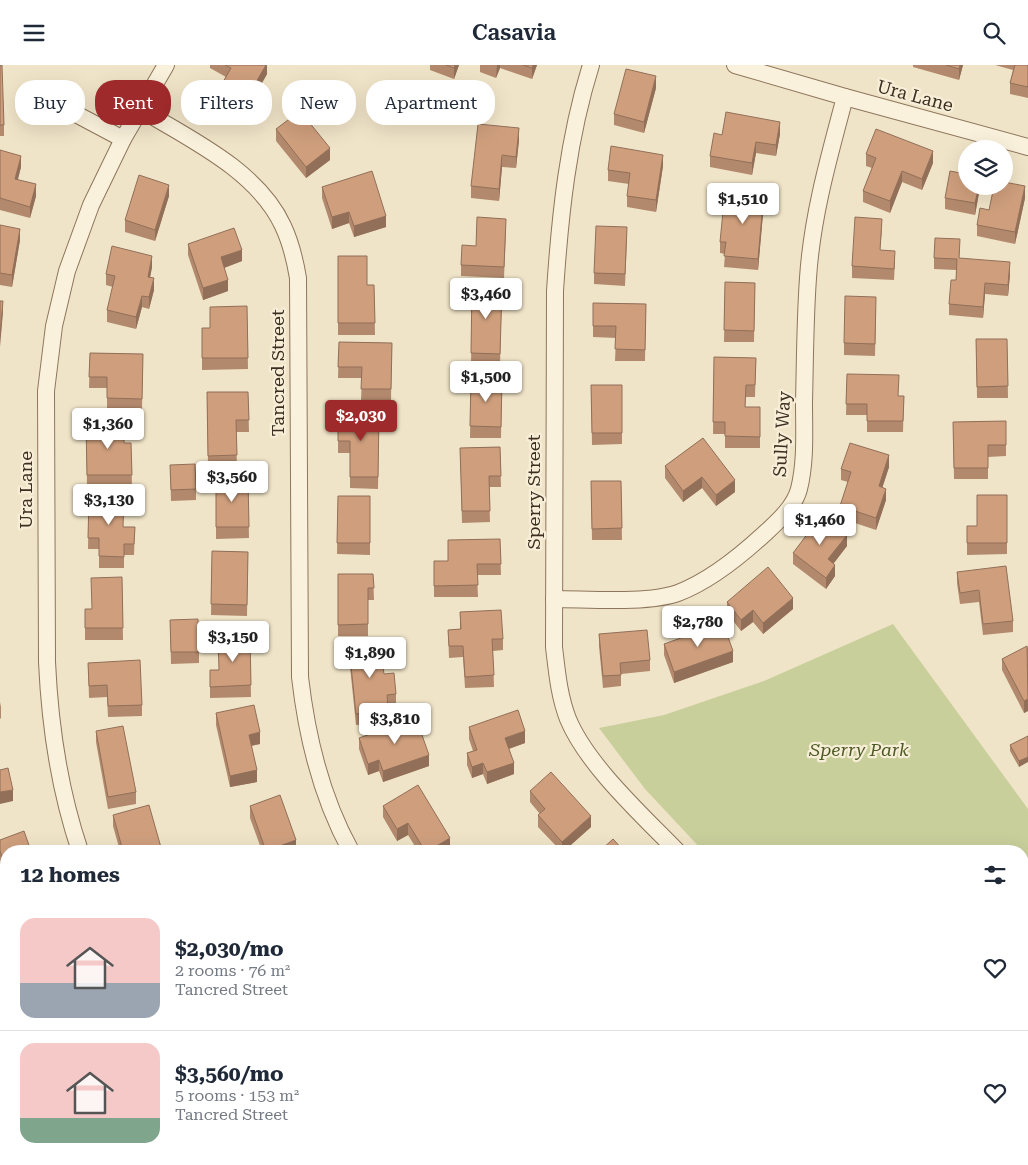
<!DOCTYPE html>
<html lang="en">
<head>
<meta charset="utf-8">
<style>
  :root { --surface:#fff; --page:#f2f2f3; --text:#1f2937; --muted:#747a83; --line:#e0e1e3; --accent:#9e2a2b }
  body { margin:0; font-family:"Roboto Serif",serif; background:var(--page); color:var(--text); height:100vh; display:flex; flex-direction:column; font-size:19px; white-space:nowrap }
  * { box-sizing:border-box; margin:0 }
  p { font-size:16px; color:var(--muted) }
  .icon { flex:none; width:28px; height:28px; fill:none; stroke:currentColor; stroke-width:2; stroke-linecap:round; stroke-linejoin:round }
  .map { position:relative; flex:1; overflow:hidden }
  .sheet { position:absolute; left:0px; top:780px; width:1029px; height:320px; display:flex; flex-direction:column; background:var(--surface); border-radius:20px 20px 0 0; box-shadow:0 5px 20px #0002 }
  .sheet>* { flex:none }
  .guide { position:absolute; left:15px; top:15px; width:500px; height:45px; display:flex; gap:10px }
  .controls { position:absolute; left:958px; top:75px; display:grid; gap:10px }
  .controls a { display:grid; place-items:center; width:55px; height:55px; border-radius:50%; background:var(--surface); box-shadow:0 5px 20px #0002; font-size:25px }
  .price { position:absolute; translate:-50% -42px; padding:0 11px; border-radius:5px; background:#fff; color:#222; font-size:16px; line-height:32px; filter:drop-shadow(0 1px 2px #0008) }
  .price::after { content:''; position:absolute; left:50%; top:30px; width:15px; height:11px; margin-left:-8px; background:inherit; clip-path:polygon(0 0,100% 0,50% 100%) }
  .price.selected { background:var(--accent); color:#fff }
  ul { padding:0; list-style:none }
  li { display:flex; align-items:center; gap:15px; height:125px; padding:0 20px }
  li+li { border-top:1px solid var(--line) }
  li span { display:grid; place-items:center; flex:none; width:140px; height:100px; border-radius:15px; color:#555 }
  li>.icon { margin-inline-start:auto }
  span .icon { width:60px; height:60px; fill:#fffc; stroke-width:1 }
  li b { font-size:21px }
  h2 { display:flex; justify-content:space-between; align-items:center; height:60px; padding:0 20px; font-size:21px }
  .pill { padding:0 18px; border-radius:20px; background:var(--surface); box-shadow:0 5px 20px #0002; font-size:18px; line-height:45px }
  .pill.selected { background:var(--accent); color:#fff }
  header { display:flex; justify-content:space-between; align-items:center; height:65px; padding:0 20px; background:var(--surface); font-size:22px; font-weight:600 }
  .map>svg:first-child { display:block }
  .green { fill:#c9cf9b }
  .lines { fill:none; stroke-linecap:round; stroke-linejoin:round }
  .minor-casing { stroke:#8d765c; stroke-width:18 }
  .minor { stroke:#faf1dc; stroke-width:16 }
  .wall { fill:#b2896c }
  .shaded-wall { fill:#916f58 }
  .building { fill:#cf9f7d; stroke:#916f58 }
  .labels { text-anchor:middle; stroke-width:4.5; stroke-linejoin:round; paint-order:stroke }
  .street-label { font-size:18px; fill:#3d2e20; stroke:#f7eed8 }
  .park-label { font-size:18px; font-style:italic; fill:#4d5a26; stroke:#f7eed8 }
</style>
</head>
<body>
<header><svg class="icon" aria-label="menu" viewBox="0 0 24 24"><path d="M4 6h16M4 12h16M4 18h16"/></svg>Casavia<svg class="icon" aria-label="search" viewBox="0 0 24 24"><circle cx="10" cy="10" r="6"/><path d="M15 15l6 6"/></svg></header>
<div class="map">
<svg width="1028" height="1100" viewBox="0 0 1028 1100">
  <rect width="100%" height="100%" fill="#f0e4c8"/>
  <path class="green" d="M893 559 1028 744V891L1023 895 1022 786H703L645 724 599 663 664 650 764 616Z"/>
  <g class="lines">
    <defs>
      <g id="minor">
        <path d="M591 0C568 73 560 150 555 226L554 582C557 607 559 631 568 654 587 700 642 750 677 786"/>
        <path d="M735 0 845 32 1028 82"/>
        <path d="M140 44C190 74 258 106 283 161 291 178 295 195 298 213L300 612C307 673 321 732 351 786"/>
        <path d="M74 48 123 74"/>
        <path d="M554 534C588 534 647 539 678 528 707 517 739 492 762 471 776 458 794 443 799 424 806 396 804 366 804 338 805 296 805 255 808 213 812 151 829 92 845 32"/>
        <path d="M80 786C59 724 50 663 47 597L46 326 54 261 67 206 91 140 123 74 166 0"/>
        <path d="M0 892 6 889"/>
        <path d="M1022 917 1028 913"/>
        <path d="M271 1094 277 1100"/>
        <path d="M617 1094 623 1100"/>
        <path d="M932 1094 936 1100"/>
        <path d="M766 1100 775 1094"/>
      </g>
    </defs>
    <use href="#minor" class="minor-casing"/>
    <use href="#minor" class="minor"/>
  </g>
  <g class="wall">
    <path d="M0 0 4 60V71H0Z"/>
    <path d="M210 0H267V9L244 50 219 35V24L226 12 210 3Z"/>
    <path d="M430 0H459L454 14 430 5Z"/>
    <path d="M480 0H537L532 14 500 3 496 13 480 7Z"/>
    <path d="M913 0H963L959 15 913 2Z"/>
    <path d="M995 0H1028V33L1010 29V18L1013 5Z"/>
    <path d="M656 23 644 68 614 60V49Z"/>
    <path d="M276 64 330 95 306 113 276 76Z"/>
    <path d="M780 69 776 91 756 88 752 110 710 102V91L722 70Z"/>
    <path d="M519 75 516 103 502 102 499 136 471 133V121Z"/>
    <path d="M0 85 21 102 18 114 36 131 30 153 0 145Z"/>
    <path d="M866 89 933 98 922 125 902 117 890 148 863 137V126L872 103 866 101Z"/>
    <path d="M663 101 656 147 627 142V131L629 119 608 116V105Z"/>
    <path d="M980 121 975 150 945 144V133Z"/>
    <path d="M322 122 386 162 354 172 349 158 332 164 322 133Z"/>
    <path d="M169 131 155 176 125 167V155Z"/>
    <path d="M1025 133 1015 179 977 171V160L989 145Z"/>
    <path d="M764 138 758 205 724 202 725 189 720 188V177L734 147Z"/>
    <path d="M0 160 20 175 12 222 0 220Z"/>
    <path d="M506 165 504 213 461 211V200L476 181Z"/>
    <path d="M882 165 880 185 895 197 894 215 852 213V201Z"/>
    <path d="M627 173 625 221 594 219V208Z"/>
    <path d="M188 179 242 196 224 203 228 226 203 235 188 190Z"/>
    <path d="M960 185 959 193 1010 209 1008 231 985 229 983 253 949 250V239L956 215V205L934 204V193Z"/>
    <path d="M338 191 367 220H374L375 270H338Z"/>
    <path d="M152 202 150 212 154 225 149 244 142 242 136 264 107 257V245L113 222 106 220V209Z"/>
    <path d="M725 217 755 218 754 277H724Z"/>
    <path d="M472 221 502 222 500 300H471Z"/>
    <path d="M593 238 646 239 645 296H615L616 273 593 272Z"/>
    <path d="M247 241 248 304 202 305V263H210Z"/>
    <path d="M876 243 875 291 844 290V278Z"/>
    <path d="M976 274H1007L1008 333H977Z"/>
    <path d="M339 277 392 278 391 336 361 335 362 313H338Z"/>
    <path d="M90 288 143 289 142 345H107V323H89Z"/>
    <path d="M714 292 756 293 755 332H746L745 342H760V383H725V369H713Z"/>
    <path d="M847 309 898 331H904L903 367H867V350H846Z"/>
    <path d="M471 313 502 314 501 373H470Z"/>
    <path d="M591 320H622V379L592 380Z"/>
    <path d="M207 327H248L249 367H236L237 402H208Z"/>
    <path d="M338 348 379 349 378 424 350 423V388H338Z"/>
    <path d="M1006 356V391L988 392V414H954L953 357Z"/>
    <path d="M86 359 124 378H131L132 421 87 422Z"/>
    <path d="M703 373 735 427 716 441 702 423 683 437 665 413V401Z"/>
    <path d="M500 382 501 422H489L490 457 462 458 460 383Z"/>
    <path d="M170 400 196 424V435L171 436Z"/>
    <path d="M889 402 882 423 886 435 876 465 840 453V441L848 417 841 415V404Z"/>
    <path d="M216 414H248L249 473 216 474Z"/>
    <path d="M591 416H621L622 475H592Z"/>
    <path d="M1007 430V489L967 490V461H977Z"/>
    <path d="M338 431H370V490L337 489Z"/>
    <path d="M89 432 123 462H135L134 490H124V503H99V484H88Z"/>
    <path d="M500 474 501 510H477L478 532H434V496H448Z"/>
    <path d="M847 481 833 498 835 511 826 524 793 499V488Z"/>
    <path d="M212 486 248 487 247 551 211 550Z"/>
    <path d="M957 507 1013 556V567L983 570 979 537 960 539 957 518Z"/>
    <path d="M338 509H373L374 535H368V571H338Z"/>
    <path d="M122 512 123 575H85V544H92Z"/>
    <path d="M727 537 793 544 763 569 753 557 741 566 727 548Z"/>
    <path d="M460 547 503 574V585L493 586 494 622 465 623 463 592 449 593 448 565 460 564Z"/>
    <path d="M170 555 199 587V598L171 599Z"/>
    <path d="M599 569 650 595V606L621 609V621L603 623 599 581Z"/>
    <path d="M250 573 251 632 210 633V605H218Z"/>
    <path d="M664 579 733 597 674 618 664 590Z"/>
    <path d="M349 581 384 609 396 629V640L388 641V657L356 660 349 592Z"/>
    <path d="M1028 582V646L1024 648 1002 605V594Z"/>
    <path d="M88 598 142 640V651L108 652 107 632 89 633Z"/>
    <path d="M0 637 1 642V653L0 654Z"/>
    <path d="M216 648 260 679 251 681 257 717 230 722 216 660Z"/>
    <path d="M469 662 525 678 509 684 514 709 487 719 483 709 472 713 467 700V688L473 686 469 674Z"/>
    <path d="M96 666 136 727V739L108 744 96 677Z"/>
    <path d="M1028 671 1019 702 1010 686V680Z"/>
    <path d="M359 673 429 701 383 717 379 706 368 710 359 684Z"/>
    <path d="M530 726 591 762 564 786H561L538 762V750L540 749 530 737Z"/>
    <path d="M250 741 296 786H262L250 753Z"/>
    <path d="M383 741 450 785 447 786H418L408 770 397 776 383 752Z"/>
    <path d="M113 750 162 786H120L113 761Z"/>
    <path d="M0 775 6 786V815L0 797Z"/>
    <path d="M1028 947V982L1022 973V951Z"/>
    <path d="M6 1006V1066L0 1054V1009Z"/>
    <path d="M342 1094H414L407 1100H342Z"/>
    <path d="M512 1094H555V1096L551 1100H512Z"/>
    <path d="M981 1094H1022L1025 1100H984Z"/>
  </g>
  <g class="shaded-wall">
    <path d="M266 0H267V9L244 50V38Z"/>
    <path d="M455 0H459L454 14V3Z"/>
    <path d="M497 0H500V3L496 13Z"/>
    <path d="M533 0H537L532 14V3Z"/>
    <path d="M960 0H963L959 15V4Z"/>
    <path d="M656 11V23L644 68V57Z"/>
    <path d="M780 57V69L776 91V80Z"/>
    <path d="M519 63V75L516 103V92Z"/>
    <path d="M756 77V88L752 110V98Z"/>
    <path d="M330 83V95L306 113V102Z"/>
    <path d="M933 86V98L922 125V114Z"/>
    <path d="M502 90V102L499 136V124Z"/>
    <path d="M663 90V101L656 147V135Z"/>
    <path d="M21 91V102L15 125V114Z"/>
    <path d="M902 106V117L890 148V136Z"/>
    <path d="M36 119V131L30 153V142Z"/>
    <path d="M169 120V131L155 176V165Z"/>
    <path d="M979 121H980V123L975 150V138Z"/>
    <path d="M1025 121V133L1015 179V167Z"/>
    <path d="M764 127V138L758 205V194Z"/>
    <path d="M349 147V158L332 164V152Z"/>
    <path d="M386 151V162L354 172V161Z"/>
    <path d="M20 164V175L12 222V210Z"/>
    <path d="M242 185V196L221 204V192Z"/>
    <path d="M152 191V202L148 223V212Z"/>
    <path d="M1010 197V209L1008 231V220Z"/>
    <path d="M154 213V225L149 244V232Z"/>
    <path d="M228 215V226L203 235V223Z"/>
    <path d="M985 218V229L983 253V242Z"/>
    <path d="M142 231V242L136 264V252Z"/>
    <path d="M3 236V247L0 282V271Z"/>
    <path d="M889 390V402L879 433V421Z"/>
    <path d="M702 412V423L683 437V426Z"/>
    <path d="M735 415V427L716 441V430Z"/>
    <path d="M886 424V435L876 465V453Z"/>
    <path d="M847 470V481L828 506V494Z"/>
    <path d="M835 500V511L826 524V513Z"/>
    <path d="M793 533V544L763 569V558Z"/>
    <path d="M753 545V557L741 566V555Z"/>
    <path d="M733 586V597L674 618V607Z"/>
    <path d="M1028 634V646L1024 648V636Z"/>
    <path d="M525 666V678L505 685V673Z"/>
    <path d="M260 667V679L249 681V670Z"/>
    <path d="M429 690V701L383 717V706Z"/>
    <path d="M1028 692V697L1019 702V696Z"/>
    <path d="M379 695V706L368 710V699Z"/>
    <path d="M483 698V709L472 713V702Z"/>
    <path d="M514 698V709L487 719V707Z"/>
    <path d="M257 705V717L230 722V711Z"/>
    <path d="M13 725V736L0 739V727Z"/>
    <path d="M591 751V762L564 786H562V777Z"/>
    <path d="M408 758V770L397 776V764Z"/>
    <path d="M450 773V785L447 786H428Z"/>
    <path d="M296 775V786H266Z"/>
    <path d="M1025 1089V1100H1018V1094H1022V1090Z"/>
    <path d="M221 1094V1100H215Z"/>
    <path d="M373 1094H375V1100H366Z"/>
    <path d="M401 1094H414L407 1100H394Z"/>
    <path d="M545 1094H555V1096L551 1100H538Z"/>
    <path d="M880 1096V1100H873Z"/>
  </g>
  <g class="building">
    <path d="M0 0H2L4 60H0Z"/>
    <path d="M225 0H266L244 38 219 24 231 3Z"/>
    <path d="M446 0H455L454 3Z"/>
    <path d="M523 0H533L532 3Z"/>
    <path d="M946 0H960L959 4Z"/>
    <path d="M1015 0H1028V22L1010 18Z"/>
    <path d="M626 4 656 11 644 57 614 49Z"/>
    <path d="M300 46 330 83 306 102 276 64Z"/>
    <path d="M726 47 780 57 776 80 756 77 752 98 710 91 714 68 722 70Z"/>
    <path d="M478 59 519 63 516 92 502 90 499 124 471 121Z"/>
    <path d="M876 64 933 86 922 114 902 106 890 136 863 126 876 93 866 89Z"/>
    <path d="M611 81 663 90 656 135 627 131 630 108 608 105Z"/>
    <path d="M0 85 21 91 15 114 36 119 30 142 0 133Z"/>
    <path d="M372 106 386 151 354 161 349 147 332 152 322 122Z"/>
    <path d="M950 106 966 109V121H979L975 138 945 133Z"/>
    <path d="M139 110 169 120 155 165 125 155Z"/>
    <path d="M1004 117 1025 121 1015 167 977 160 980 143 989 145 994 121H1004Z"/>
    <path d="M736 124 764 127 758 194 724 191 726 177H720L723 146 734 147Z"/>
    <path d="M477 152 506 154 504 202 461 200 462 180 476 181Z"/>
    <path d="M855 152 882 154 880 185 895 186 894 204 852 201Z"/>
    <path d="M0 160 20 164 12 210 0 208Z"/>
    <path d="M596 161 627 162 625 209 594 208Z"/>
    <path d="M234 163 242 185 221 192 228 215 203 223 188 179Z"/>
    <path d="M935 173 960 174 959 193 1010 197 1008 220 985 218 983 242 949 239 951 215H956L957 194 934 193Z"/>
    <path d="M112 181 152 191 148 212 154 213 149 232 142 231 136 252 107 245 115 211 106 209Z"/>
    <path d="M338 191H367V220H374L375 258H338Z"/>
    <path d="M725 217 755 218 754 266 724 265Z"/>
    <path d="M472 221 502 222 500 289 471 288Z"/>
    <path d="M845 231 876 232 875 279 844 278Z"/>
    <path d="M0 236H3L0 271Z"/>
    <path d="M593 238 646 239 645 285 615 284 616 261H593Z"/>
    <path d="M247 241 248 293H202V263H210V242Z"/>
    <path d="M976 274H1007L1008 321 977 322Z"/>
    <path d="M339 277 392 278 391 324H361L362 302H338Z"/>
    <path d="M90 288 143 289 142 334 107 333V312H89Z"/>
    <path d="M714 292 756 293 755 320H746L745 342H760V372L725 371V357H713Z"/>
    <path d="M847 309 899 310 898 331H904L903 356H867V339H846Z"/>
    <path d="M471 313 502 314 501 362 470 361Z"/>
    <path d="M591 320H622V368H592Z"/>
    <path d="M207 327H248L249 355H236L237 390 208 391Z"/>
    <path d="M338 348 379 349 378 412H350V376H338Z"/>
    <path d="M1006 356V380H988V403H954L953 357Z"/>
    <path d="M124 358V378H131L132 410H87L86 359Z"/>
    <path d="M703 373 735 415 716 430 702 412 683 426 665 401Z"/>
    <path d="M850 378 889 390 879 421 886 424 876 453 840 441 851 407 841 404Z"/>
    <path d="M500 382 501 411H489L490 446H462L460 383Z"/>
    <path d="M195 399 196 424 171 425 170 400Z"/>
    <path d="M216 414H248L249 462H216Z"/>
    <path d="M591 416H621L622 463 592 464Z"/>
    <path d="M977 430H1007V478H967V461H977Z"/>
    <path d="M338 431H370V478H337Z"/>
    <path d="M89 432 124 433 123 462H135L134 479H124V492L99 491V473H88Z"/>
    <path d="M821 451 847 470 828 494 835 500 826 513 793 488Z"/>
    <path d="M500 474 501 499H477L478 520 434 521V496H448V475Z"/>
    <path d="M212 486 248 487 247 540 211 539Z"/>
    <path d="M1006 501 1013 556 983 559 979 525 960 528 957 507Z"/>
    <path d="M768 502 793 533 763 558 753 545 741 555 727 537Z"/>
    <path d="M338 509H373L374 523H368V559L338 560Z"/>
    <path d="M122 512 123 563H85V544H92L91 513Z"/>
    <path d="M501 545 503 574H492L494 610 465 612 463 581H449L448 565 461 564 460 547Z"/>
    <path d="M198 554 199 587H171L170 555Z"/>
    <path d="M723 558 733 586 674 607 664 579Z"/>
    <path d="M647 565 650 595 620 598 621 610 603 611 599 569Z"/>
    <path d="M218 573H250L251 620 210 622V605H219Z"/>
    <path d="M380 577 384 609 394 608 396 629 387 630 388 645 356 649 349 581Z"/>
    <path d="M1027 581 1028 634 1024 636 1002 594Z"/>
    <path d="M140 595 142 640 108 641 107 620 89 621 88 598Z"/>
    <path d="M254 640 260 667 249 670 257 705 230 711 216 648Z"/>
    <path d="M518 645 525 666 505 673 514 698 487 707 483 698 472 702 467 688 477 685 469 662Z"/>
    <path d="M416 653 429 690 383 706 379 695 368 699 359 673Z"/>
    <path d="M123 661 136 727 108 732 96 666Z"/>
    <path d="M1028 671V692L1019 696 1010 680Z"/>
    <path d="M8 703 13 725 0 727V705Z"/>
    <path d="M551 707 591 751 562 777 538 750 545 744 530 726Z"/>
    <path d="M418 720 450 773 428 786H425L408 758 397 764 383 741Z"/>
    <path d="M280 730 296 775 266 786 250 741Z"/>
    <path d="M149 740 162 786H123L113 750Z"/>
    <path d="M24 766 31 786H6V804L0 786V775Z"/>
    <path d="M613 774 624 786H600Z"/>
    <path d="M1028 947V970L1022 961V951Z"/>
    <path d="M6 1006V1054L0 1043V1009Z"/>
    <path d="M1022 1083 1025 1089 1022 1090Z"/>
    <path d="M19 1094H46L51 1100H12Z"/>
    <path d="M180 1094H221L215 1100H173Z"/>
    <path d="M345 1094H373L366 1100H351Z"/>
    <path d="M376 1094H401L394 1100H382Z"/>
    <path d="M512 1094H545L538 1100H518Z"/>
    <path d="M564 1094 570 1100H558Z"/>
    <path d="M836 1094H879L880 1096 873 1100H824Z"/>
    <path d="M986 1094H1019L1021 1100H988Z"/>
  </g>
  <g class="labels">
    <g class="street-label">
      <text transform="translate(915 31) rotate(15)" y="6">Ura Lane</text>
      <text transform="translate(278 308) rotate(-90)" y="6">Tancred Street</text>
      <text transform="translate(782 369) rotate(-87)" y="6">Sully Way</text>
      <text transform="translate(26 425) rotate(-90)" y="6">Ura Lane</text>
      <text transform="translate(534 427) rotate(-90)" y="6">Sperry Street</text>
    </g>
    <g class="park-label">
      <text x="859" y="691">Sperry Park</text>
    </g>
  </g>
</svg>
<div class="controls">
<a><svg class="icon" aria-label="layers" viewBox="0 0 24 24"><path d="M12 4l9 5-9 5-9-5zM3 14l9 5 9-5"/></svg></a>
</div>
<b class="price" style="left:743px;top:160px">$1,510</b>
<b class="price" style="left:486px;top:255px">$3,460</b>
<b class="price" style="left:486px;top:338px">$1,500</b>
<b class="price selected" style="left:361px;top:377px">$2,030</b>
<b class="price" style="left:108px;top:385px">$1,360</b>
<b class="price" style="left:232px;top:438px">$3,560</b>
<b class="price" style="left:109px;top:461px">$3,130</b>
<b class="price" style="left:820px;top:481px">$1,460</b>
<b class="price" style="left:698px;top:583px">$2,780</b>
<b class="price" style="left:233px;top:598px">$3,150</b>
<b class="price" style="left:370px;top:614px">$1,890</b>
<b class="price" style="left:395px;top:680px">$3,810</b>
<div class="guide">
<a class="pill">Buy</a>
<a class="pill selected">Rent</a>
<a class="pill">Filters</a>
<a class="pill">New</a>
<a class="pill">Apartment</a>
</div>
<section class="sheet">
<h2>12 homes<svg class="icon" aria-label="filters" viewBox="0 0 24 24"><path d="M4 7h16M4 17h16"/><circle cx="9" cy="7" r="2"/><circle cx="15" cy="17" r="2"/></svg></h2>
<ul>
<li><span style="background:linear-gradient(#f6c9c9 65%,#9aa5b1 0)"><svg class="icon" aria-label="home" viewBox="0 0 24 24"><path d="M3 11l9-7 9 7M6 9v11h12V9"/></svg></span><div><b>$2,030/mo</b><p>2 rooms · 76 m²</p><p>Tancred Street</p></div><svg class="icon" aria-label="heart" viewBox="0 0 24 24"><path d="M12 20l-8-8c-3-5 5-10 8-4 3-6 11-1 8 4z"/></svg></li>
<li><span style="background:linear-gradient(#f6c9c9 75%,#7fa58c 0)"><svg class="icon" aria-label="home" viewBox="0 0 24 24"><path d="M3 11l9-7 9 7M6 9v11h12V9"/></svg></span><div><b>$3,560/mo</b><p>5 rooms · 153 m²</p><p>Tancred Street</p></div><svg class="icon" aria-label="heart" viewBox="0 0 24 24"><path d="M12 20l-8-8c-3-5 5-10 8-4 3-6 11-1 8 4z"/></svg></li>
</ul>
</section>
</div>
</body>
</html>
